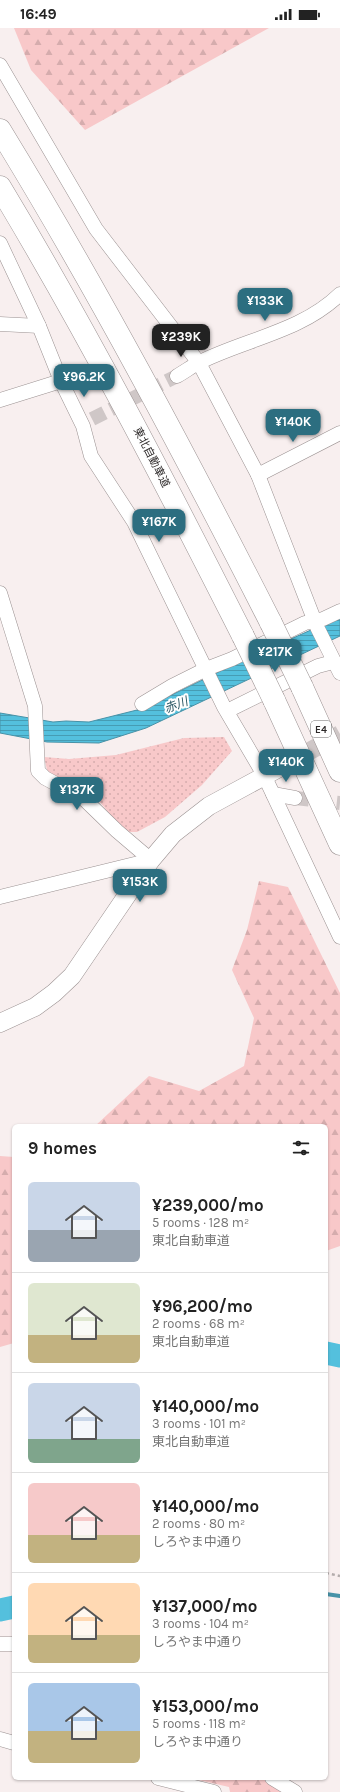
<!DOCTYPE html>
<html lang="en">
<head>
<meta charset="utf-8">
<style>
  :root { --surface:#fff; --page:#f2f2f2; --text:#222; --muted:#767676; --line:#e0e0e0; --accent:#2c6e80 }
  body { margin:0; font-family:Karla,"Noto Sans JP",sans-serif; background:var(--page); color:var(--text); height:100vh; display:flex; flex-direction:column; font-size:15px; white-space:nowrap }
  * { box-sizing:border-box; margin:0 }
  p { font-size:13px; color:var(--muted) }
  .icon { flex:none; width:22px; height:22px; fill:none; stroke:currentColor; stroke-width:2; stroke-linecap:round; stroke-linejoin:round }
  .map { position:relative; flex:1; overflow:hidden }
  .side { position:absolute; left:12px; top:1096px; width:316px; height:656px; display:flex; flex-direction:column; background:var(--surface); border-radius:6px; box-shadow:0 1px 3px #0004 }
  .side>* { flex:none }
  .price { position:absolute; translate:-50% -34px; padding:0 9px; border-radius:8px; background:var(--accent); color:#fff; font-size:13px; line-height:26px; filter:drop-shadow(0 1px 2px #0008) }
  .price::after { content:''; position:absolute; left:50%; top:24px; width:12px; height:9px; margin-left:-6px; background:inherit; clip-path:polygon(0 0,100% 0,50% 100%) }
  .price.selected { background:#222; color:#fff }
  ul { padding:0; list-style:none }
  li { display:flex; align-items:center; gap:12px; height:100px; padding:0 16px }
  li+li { border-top:1px solid var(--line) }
  li span { display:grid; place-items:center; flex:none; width:112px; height:80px; border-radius:6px; color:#555 }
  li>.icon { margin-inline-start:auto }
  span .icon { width:48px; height:48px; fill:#fffc; stroke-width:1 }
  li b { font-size:17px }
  h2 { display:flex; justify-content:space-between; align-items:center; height:48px; padding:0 16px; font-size:17px }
  .status { display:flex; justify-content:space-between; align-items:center; height:28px; padding:0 20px; background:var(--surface); direction:ltr }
  .status svg { height:11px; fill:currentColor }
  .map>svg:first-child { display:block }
  .grass { fill:url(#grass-dots) }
  .forest { fill:url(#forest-firs) }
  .water { fill:url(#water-rules); stroke:#4892a7 }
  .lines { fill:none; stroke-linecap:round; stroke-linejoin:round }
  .stream { stroke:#4892a7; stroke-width:4 }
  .river { stroke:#54c0dd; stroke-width:23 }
  .minor-tunnel { stroke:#cfc7c7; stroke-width:14; stroke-dasharray:14 7; stroke-linecap:butt }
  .tertiary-tunnel { stroke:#cfc7c7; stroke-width:18; stroke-dasharray:18 9; stroke-linecap:butt }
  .minor-casing { stroke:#9b9292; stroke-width:15 }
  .tertiary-casing { stroke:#9b9292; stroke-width:19 }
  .motorway-casing { stroke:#9b9292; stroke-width:23 }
  .path { stroke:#b3acac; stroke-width:2.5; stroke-dasharray:3 3; stroke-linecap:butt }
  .minor { stroke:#fff; stroke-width:14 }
  .tertiary { stroke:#fff; stroke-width:18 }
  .motorway { stroke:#fff; stroke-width:22 }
  .motorway-bridge-casing { stroke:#9b9292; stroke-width:23; stroke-linecap:butt }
  .motorway-bridge { stroke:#fff; stroke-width:22 }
  .labels { text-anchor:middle; stroke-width:4; stroke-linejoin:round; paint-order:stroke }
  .shield { fill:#fefefe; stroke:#6b6868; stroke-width:1 }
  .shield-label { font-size:10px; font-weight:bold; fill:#2c2828 }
  .street-label { font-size:11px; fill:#2c2828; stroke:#fefefe }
  .water-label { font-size:12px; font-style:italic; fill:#23515e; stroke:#fefefe }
</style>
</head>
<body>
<div class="status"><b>16:49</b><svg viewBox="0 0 49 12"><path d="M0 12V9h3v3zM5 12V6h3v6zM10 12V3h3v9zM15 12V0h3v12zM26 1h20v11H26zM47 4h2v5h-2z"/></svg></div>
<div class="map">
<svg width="340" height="1764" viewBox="0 0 340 1764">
  <defs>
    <pattern id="grass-dots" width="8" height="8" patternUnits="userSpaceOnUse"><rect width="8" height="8" fill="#f8c8c9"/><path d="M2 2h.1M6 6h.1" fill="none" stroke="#d5acad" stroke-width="1.8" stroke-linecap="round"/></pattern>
    <pattern id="forest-firs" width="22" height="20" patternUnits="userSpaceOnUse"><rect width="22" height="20" fill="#f8c8c9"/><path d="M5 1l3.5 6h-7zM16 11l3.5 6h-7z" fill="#d5acad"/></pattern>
    <pattern id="water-rules" width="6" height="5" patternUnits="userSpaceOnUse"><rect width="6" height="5" fill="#54c0dd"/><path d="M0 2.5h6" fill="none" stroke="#469cb3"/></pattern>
  </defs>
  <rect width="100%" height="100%" fill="#f8efef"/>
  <path class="grass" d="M224 709 232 723 202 757 165 789 137 804H125L99 773 48 746 44 729 69 731 116 727 184 710Z"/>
  <g class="forest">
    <path d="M14 0H269L85 102 31 42Z"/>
    <path d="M259 853 288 859 340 965V1218L326 1223V1098H95L149 1048 199 1063 244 1038 254 990 232 942 247 902Z"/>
    <path d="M0 1128 14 1129V1315L0 1319Z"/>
    <path d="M190 1750H262L287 1764H230L229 1759Z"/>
  </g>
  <path class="water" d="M340 589V608L146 700 99 715 47 714 0 705V685L53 694 66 693 89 694 145 680 235 636Z"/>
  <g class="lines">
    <path class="stream" d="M326 1566 340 1568"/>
    <g class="river">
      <path d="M326 1325 340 1328"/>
      <path d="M0 1582 14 1579"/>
    </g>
    <g class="minor-tunnel">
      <path d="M92 391 177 348"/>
      <path d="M295 770 340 775"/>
    </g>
    <path class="tertiary-tunnel" d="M281 739 340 706"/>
    <defs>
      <g id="minor">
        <path d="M0 37 96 201 199 335 258 447 317 599 340 645"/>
        <path d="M0 215 39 298 61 353 83 398 91 428 134 494 224 679 264 747 340 909"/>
        <path d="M0 296 39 298"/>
        <path d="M177 348C184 344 191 339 198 335 245 311 301 304 340 266"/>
        <path d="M0 372 61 353"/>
        <path d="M258 447 340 405"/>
        <path d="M0 565 35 678 38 743 45 750 84 771 117 803 151 832"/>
        <path d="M142 676 172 658 206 641 232 631 305 595 323 591 340 583"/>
        <path d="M227 683 318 638 333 634"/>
        <path d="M273 766 295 770"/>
        <path d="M0 869 151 832"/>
        <path d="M0 1616H14"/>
        <path d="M0 1711 14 1715"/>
        <path d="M158 1750 214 1764"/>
        <path d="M272 1750 295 1764"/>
      </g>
      <path id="tertiary" d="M0 995 35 979 54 965 72 948 151 832 173 806 209 778 281 739"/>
      <g id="motorway">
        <path d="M0 102C98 262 186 428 271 595"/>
        <path d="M0 159C88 305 166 456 243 608"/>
        <path d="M302 659 340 743"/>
        <path d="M274 672 340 816"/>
      </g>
    </defs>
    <use href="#minor" class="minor-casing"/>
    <use href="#tertiary" class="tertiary-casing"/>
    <use href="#motorway" class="motorway-casing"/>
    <path class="path" d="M326 1545 340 1548"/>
    <use href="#minor" class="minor"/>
    <use href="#tertiary" class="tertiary"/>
    <use href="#motorway" class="motorway"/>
    <defs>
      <g id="motorway-bridge">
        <path d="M271 595 302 659"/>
        <path d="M243 608 274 672"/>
      </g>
    </defs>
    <use href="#motorway-bridge" class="motorway-bridge-casing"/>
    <use href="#motorway-bridge" class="motorway-bridge"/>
  </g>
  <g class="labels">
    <rect class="shield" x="311" y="693" width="20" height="16" rx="3"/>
    <g class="shield-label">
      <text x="321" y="705">E4</text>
    </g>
    <g class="street-label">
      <text transform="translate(152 429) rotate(63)" y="4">東北自動車道</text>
    </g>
    <g class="water-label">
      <text transform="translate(176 677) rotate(-21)" y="4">赤川</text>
    </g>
  </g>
</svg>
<b class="price" style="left:265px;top:294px">¥133K</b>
<b class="price selected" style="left:181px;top:330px">¥239K</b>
<b class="price" style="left:84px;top:370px">¥96.2K</b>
<b class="price" style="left:293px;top:415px">¥140K</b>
<b class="price" style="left:159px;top:515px">¥167K</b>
<b class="price" style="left:275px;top:645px">¥217K</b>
<b class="price" style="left:286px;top:755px">¥140K</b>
<b class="price" style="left:77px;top:783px">¥137K</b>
<b class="price" style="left:140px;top:875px">¥153K</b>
<section class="side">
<h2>9 homes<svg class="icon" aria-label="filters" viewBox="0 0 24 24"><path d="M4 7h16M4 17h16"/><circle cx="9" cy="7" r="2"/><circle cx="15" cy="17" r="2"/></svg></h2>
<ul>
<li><span style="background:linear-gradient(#c9d6e8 60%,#9aa5b1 0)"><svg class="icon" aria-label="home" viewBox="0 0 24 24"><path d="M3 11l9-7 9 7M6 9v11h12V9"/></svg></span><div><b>¥239,000/mo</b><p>5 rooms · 128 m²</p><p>東北自動車道</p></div></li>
<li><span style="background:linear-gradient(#dfe7d0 65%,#c2b280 0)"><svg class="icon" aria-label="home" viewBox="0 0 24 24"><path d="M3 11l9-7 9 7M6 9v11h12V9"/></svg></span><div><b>¥96,200/mo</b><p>2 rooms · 68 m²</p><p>東北自動車道</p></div></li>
<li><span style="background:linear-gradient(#c9d6e8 70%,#7fa58c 0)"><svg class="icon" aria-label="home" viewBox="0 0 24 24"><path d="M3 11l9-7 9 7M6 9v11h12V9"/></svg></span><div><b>¥140,000/mo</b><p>3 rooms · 101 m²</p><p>東北自動車道</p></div></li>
<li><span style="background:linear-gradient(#f6c9c9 65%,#c2b280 0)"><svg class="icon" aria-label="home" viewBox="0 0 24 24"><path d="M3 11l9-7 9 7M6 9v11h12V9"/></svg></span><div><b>¥140,000/mo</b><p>2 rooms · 80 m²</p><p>しろやま中通り</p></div></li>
<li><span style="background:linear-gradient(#ffd9b3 65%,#c2b280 0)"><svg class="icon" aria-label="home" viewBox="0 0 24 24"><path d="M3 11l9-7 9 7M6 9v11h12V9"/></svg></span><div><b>¥137,000/mo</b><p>3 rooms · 104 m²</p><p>しろやま中通り</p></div></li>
<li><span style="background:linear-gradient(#a9c7e8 60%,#c2b280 0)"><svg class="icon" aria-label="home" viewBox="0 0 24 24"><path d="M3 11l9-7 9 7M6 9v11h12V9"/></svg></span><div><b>¥153,000/mo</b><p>5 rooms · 118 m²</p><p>しろやま中通り</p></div></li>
</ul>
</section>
</div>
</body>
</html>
